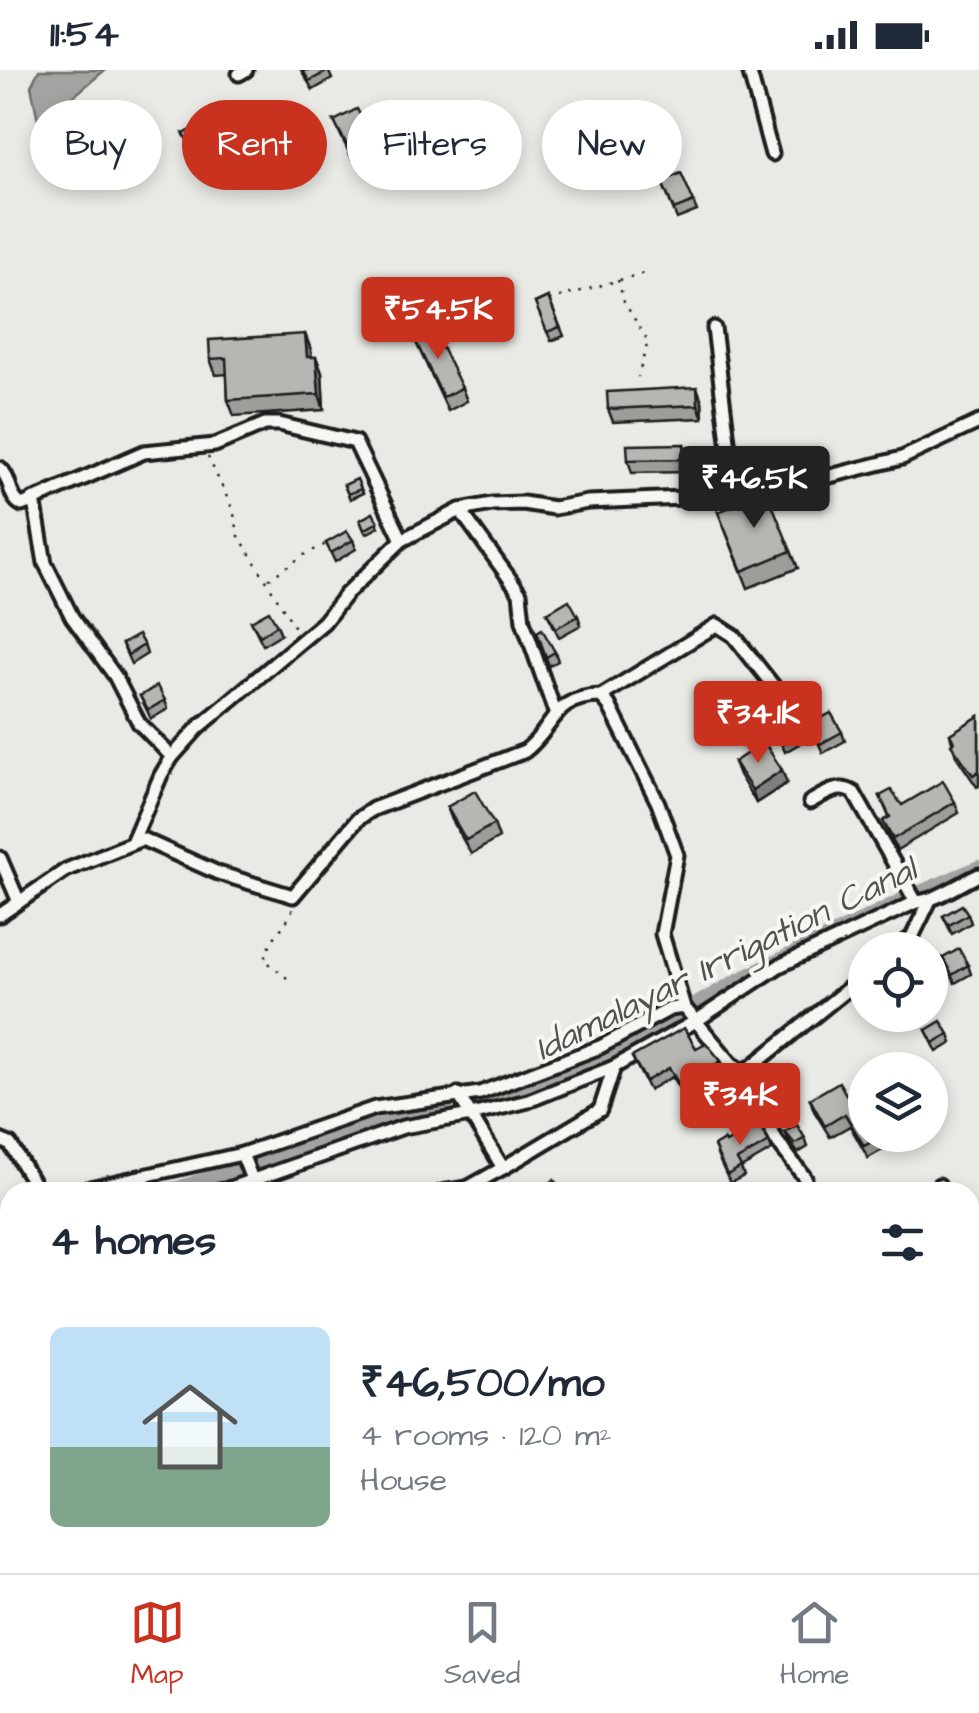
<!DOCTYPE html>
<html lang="en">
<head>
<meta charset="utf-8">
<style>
  :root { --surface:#fff; --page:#f6f6f7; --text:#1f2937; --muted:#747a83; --line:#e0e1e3; --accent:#c8321e }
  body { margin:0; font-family:"Architects Daughter",sans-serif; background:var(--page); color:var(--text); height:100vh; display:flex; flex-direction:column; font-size:38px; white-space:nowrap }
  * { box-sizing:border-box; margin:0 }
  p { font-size:32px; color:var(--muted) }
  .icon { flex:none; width:55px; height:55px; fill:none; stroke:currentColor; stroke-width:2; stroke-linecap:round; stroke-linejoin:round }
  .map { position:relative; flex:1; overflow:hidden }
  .sheet { position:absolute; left:0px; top:1112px; width:980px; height:392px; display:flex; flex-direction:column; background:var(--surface); border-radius:30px 30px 0 0; box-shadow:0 5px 15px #0003 }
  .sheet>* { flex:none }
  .banner { position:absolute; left:30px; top:30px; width:920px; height:90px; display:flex; gap:20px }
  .tools { position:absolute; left:848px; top:862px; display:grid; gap:20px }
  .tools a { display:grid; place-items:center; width:100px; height:100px; border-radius:50%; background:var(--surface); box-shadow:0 5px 15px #0003; font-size:50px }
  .price { position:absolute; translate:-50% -85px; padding:0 22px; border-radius:10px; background:var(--accent); color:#fff; font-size:32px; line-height:65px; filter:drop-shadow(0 2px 5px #0008) }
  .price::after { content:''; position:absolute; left:50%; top:60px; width:30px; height:22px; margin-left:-15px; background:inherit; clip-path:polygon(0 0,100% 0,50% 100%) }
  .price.selected { background:#222; color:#fff }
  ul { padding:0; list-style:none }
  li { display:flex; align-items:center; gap:30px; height:250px; padding:0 50px }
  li+li { border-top:2px solid var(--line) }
  li span { display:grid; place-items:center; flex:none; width:280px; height:200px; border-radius:15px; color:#555 }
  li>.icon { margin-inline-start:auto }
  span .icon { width:120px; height:120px; fill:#fffc; stroke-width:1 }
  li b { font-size:42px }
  h2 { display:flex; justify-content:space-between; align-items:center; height:120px; padding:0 50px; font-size:42px }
  .tag { padding:0 35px; border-radius:45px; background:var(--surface); box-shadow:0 5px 15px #0003; font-size:35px; line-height:90px }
  .tag.selected { background:var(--accent); color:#fff }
  .status { display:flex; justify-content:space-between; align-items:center; height:70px; padding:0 50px; background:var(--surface); direction:ltr }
  .status svg { height:28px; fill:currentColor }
  .dock { display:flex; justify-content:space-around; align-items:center; height:140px; border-top:2px solid var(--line); background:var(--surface); font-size:28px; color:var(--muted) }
  .dock a { display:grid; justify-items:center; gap:5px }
  .dock .selected { color:var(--accent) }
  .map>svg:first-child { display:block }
  .water { fill:#a3a3a1; stroke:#6d6d6c; stroke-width:2.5 }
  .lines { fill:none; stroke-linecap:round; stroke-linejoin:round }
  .canal { stroke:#a3a3a1; stroke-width:14 }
  .street-casing { stroke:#1c1c1c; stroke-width:19 }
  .secondary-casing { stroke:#1c1c1c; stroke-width:22 }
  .path { stroke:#1c1c1c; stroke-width:2.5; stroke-dasharray:2.5 8; stroke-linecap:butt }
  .street { stroke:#f6f6f2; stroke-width:11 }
  .secondary { stroke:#f6f6f2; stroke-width:15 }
  .wall { fill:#9d9d9a; stroke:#1c1c1c; stroke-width:2.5 }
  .shaded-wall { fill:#7f7f7d; stroke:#1c1c1c; stroke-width:2.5 }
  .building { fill:#b6b6b3; stroke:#1c1c1c; stroke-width:2.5 }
  .labels { text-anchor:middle; stroke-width:8; stroke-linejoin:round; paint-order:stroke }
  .water-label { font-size:35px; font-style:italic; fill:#525251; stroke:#f6f6f2 }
</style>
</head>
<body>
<div class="status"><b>11:54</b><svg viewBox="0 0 49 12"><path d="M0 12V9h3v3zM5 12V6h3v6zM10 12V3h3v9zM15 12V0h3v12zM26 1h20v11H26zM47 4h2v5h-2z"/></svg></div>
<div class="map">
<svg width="979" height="1503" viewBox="0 0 979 1503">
  <rect width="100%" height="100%" fill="#e9e9e5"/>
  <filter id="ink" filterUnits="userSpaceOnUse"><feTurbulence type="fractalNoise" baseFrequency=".01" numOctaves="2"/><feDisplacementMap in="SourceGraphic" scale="20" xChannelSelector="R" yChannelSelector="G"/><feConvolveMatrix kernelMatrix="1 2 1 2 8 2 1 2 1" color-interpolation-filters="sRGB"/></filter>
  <g filter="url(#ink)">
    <g class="water">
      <path d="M39 0H105L68 31 38 50 31 16Z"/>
      <path d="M74 1495H129L125 1503H79Z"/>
    </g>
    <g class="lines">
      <g class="canal">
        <path d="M150 1122 178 1118 369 1057 483 1032 590 995 736 911 904 829 979 797"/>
        <path d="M0 1174 10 1172"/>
      </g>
      <defs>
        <g id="street">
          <path d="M749 0 772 84"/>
          <path d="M239 4 246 0"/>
          <path d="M714 258 734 419"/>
          <path d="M0 398C12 409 8 428 22 435L144 382 215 375 265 354H279L355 372 402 470"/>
          <path d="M34 429 45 493 72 547 115 606 139 653 172 687 161 705 133 770"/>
          <path d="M460 440 520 523 523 551 556 645"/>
          <path d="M601 626 609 635 658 733 677 785 662 864 684 937 732 994 743 1001 750 998 865 905"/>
          <path d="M172 687 198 658 324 552 346 524 402 470 460 440 492 434 523 433 554 438 588 432 707 427 734 419 774 420 902 388 979 352"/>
          <path d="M810 732C825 724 839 713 854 723L916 832"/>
          <path d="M0 788 19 832"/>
          <path d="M0 845 66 800 142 769 218 803 293 826 358 749 373 739 525 681C555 658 552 626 601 626L717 555 734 566 801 651"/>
          <path d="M895 880 912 867 929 832"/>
          <path d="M743 1001 776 1070 805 1108"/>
          <path d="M0 1070 10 1074 39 1122"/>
          <path d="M242 1084 257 1122"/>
          <path d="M503 1098 600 1040 614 997"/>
          <path d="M939 1115 942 1122"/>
          <path d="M72 1122 242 1084 375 1038 480 1023 600 977 670 939 684 937"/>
          <path d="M208 1122 225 1120 403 1057 471 1045 528 1031 614 997 696 951 779 896 916 832C936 831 959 814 979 805"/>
          <path d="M442 1122 467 1118 503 1098 458 1024"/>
          <path d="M970 1174 979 1185"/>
          <path d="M0 1185 10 1183"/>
          <path d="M0 1362 10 1361"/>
          <path d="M970 1453 979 1468"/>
          <path d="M149 1495 157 1503"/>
          <path d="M346 1503 356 1495"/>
        </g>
        <g id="secondary">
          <path d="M970 1356 979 1351"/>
          <path d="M779 1503 789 1495"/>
        </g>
      </defs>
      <use href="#street" class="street-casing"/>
      <use href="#secondary" class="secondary-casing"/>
      <g class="path">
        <path d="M618 210 624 232 648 271 638 307"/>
        <path d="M549 230 648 202"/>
        <path d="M208 387 233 440 239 466 297 561"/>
        <path d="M269 509 304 485 326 474"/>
        <path d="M287 908 265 890C270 865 285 860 293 838"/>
      </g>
      <use href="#street" class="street"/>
      <use href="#secondary" class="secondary"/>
    </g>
    <g class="wall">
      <path d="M301 0H328L332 9 313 20Z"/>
      <path d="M651 40 665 74 648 82 634 47Z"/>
      <path d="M334 51 370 63 375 77 352 89Z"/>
      <path d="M184 64 214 77 218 86 200 96Z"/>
      <path d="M245 85 248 94 233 104 224 86Z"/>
      <path d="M681 103 697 141 677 149 662 112Z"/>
      <path d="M548 227 564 266 551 271 535 233Z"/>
      <path d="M305 264 311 280V287H316L322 303 324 340 234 346 228 330 227 304 216 305 210 289Z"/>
      <path d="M413 266 462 318 467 331 448 341Z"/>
      <path d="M702 331 703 348 613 352 608 339Z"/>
      <path d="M684 374 689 388V402L632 403 628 390Z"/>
      <path d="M344 415 361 419 363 423 350 429Z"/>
      <path d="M718 442 791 481 798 498 748 518Z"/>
      <path d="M373 443 379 457 366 464 360 450Z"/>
      <path d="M353 470 356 479 335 492 326 473Z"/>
      <path d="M547 543 578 546 581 555 559 567Z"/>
      <path d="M251 551 277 555 281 564 263 575Z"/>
      <path d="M537 562 555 582 558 591 549 596Z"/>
      <path d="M122 574 144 575 147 584 131 594Z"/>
      <path d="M140 626 165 630 168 639 151 649Z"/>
      <path d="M766 637 797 667 799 674 785 682Z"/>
      <path d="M979 646V716L977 717 956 686 950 664Z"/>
      <path d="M810 655 842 662 845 671 823 683Z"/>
      <path d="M734 692 787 713 756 733 739 705Z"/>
      <path d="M880 726 902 735 955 732 959 743 897 780 883 751 889 747Z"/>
      <path d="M447 737 494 754 499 768 471 784 452 750Z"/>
      <path d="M968 844 971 853 952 864 943 846Z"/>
      <path d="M943 888 968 895 971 904 955 913Z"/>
      <path d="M926 960 949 964 952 973 937 982Z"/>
      <path d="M696 978 721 991 724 1000 707 1010 716 1028 703 1036 693 1019 683 1025 672 1007 649 1020 632 987Z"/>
      <path d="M810 1029 861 1051 882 1065 886 1078 868 1088 850 1056 830 1067 814 1041Z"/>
      <path d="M785 1062 805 1068 808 1077 798 1083 789 1071Z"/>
      <path d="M769 1072 772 1080 741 1098 744 1106 730 1113 717 1085 726 1073Z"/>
      <path d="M970 1201 977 1217 970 1221Z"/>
      <path d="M680 1495H710L711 1496 700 1503H685Z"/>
    </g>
    <g class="shaded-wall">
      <path d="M305 264 311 280 313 303 307 287Z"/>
      <path d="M316 287 322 303 324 340 319 324Z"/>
      <path d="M697 317 702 331 703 348 698 335Z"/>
      <path d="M684 374 689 388V402L685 389Z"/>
      <path d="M782 700 787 713 756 733 752 720Z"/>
    </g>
    <g class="building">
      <path d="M303 0H328V1L309 11Z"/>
      <path d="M357 39 370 63 347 75 334 51Z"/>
      <path d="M651 40 662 65 645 73 634 47Z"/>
      <path d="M202 54 214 77 197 87 184 64Z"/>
      <path d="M240 76 245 85 230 95 224 86Z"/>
      <path d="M681 103 694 132 674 140 662 112Z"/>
      <path d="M548 227 560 257 547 262 535 233Z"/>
      <path d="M432 257 462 318 443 327 413 266Z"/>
      <path d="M305 264 307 287H316L319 324 228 330 226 288 210 289 209 270Z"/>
      <path d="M697 317 698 335 608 339 607 322Z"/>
      <path d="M684 374 685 389 628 390 627 375Z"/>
      <path d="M357 409 361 419 348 424 344 415Z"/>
      <path d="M767 422 791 481 742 501 718 442Z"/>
      <path d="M373 443 378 452 364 460 360 450Z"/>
      <path d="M347 461 353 470 331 483 326 473Z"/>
      <path d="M569 530 578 546 556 558 547 543Z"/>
      <path d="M269 541 277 555 260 566 251 551Z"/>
      <path d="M542 559 555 582 546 587 537 562Z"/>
      <path d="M138 565 144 575 128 585 122 574Z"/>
      <path d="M157 616 165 630 148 640 140 626Z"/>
      <path d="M776 632 797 667 782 675 766 637Z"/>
      <path d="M831 643 842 662 820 674 810 654Z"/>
      <path d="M979 646V701L973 705 951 674 954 672 950 664Z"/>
      <path d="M764 672 782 700 752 720 734 692Z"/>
      <path d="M943 711 955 732 893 769 883 751 890 747 880 726 891 720 902 735Z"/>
      <path d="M475 721 494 754 466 770 447 737Z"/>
      <path d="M962 835 968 844 949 855 943 846Z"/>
      <path d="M959 879 968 895 952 905 943 888Z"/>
      <path d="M941 951 949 964 933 973 926 960Z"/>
      <path d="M684 958 696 978 706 973 721 991 703 1002 713 1020 699 1027 690 1010 680 1016 669 998 646 1011 632 987Z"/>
      <path d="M839 1012 861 1051 865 1049V1065L882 1066 864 1076 845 1044 825 1056 810 1029Z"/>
      <path d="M759 1054 769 1072 737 1090 741 1097 727 1105 714 1076 724 1070 726 1073Z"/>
      <path d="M797 1055 805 1068 795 1074 785 1062Z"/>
      <path d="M554 1110 563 1122H540L539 1120Z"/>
      <path d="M795 1113 801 1122H779Z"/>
      <path d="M461 1119 462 1122H438Z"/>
      <path d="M970 1491 978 1503H923L918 1495 961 1496 970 1495Z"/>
    </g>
  </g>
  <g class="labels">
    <g class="water-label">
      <text transform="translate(725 888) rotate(-26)" y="12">Idamalayar Irrigation Canal</text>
    </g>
  </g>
</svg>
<div class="tools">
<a><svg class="icon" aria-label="locate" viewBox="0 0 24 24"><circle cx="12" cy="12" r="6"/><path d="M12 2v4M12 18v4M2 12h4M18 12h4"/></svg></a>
<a><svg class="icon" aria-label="layers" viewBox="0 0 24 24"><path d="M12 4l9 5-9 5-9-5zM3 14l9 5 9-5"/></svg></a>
</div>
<b class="price" style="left:438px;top:292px">₹54.5K</b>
<b class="price selected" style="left:754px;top:461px">₹46.5K</b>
<b class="price" style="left:758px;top:696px">₹34.1K</b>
<b class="price" style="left:740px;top:1078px">₹34K</b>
<div class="banner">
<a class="tag">Buy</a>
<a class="tag selected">Rent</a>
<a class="tag">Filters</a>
<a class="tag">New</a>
</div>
<section class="sheet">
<h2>4 homes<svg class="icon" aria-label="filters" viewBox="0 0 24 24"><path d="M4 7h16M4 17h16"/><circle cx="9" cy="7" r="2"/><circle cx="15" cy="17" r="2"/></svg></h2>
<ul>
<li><span style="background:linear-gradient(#bfe0f5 60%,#7fa58c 0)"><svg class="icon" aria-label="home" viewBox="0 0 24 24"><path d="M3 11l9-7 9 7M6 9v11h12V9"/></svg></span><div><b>₹46,500/mo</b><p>4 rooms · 120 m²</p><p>House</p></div></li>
</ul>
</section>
</div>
<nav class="dock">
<a class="selected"><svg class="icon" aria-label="map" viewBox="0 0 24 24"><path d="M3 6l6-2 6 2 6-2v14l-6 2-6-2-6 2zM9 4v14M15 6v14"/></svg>Map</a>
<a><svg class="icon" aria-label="saved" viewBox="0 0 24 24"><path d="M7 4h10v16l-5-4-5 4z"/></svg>Saved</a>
<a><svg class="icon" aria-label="home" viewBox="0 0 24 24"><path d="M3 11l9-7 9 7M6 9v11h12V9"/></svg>Home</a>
</nav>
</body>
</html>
